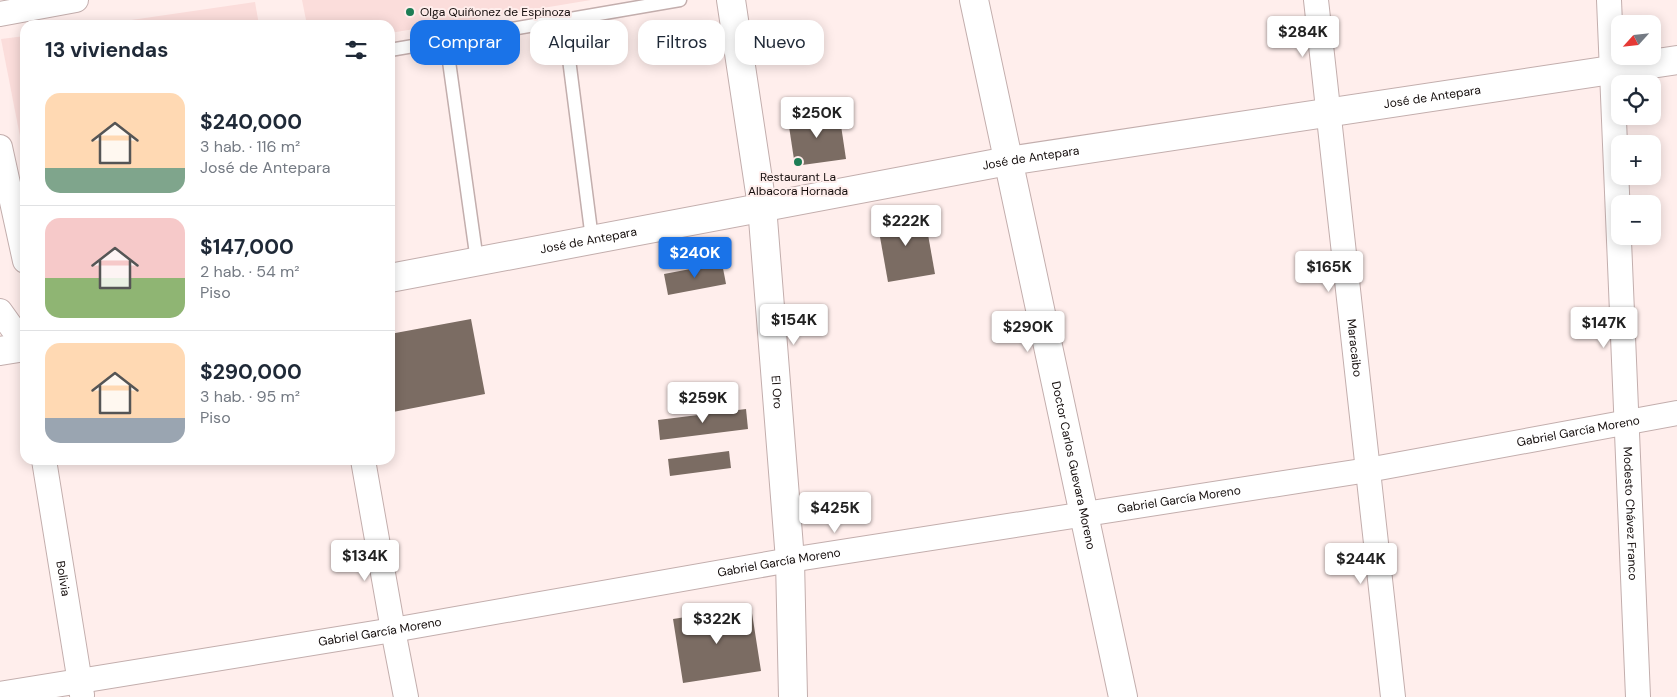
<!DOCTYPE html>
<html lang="es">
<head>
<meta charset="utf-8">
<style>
  :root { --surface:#fff; --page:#f2f2f3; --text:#1f2937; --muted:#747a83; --line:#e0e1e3; --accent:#1a73e8 }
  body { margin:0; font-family:"DM Sans",sans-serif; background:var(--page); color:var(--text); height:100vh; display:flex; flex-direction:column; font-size:19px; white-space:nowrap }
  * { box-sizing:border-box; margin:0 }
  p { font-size:16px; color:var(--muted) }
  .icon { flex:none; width:28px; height:28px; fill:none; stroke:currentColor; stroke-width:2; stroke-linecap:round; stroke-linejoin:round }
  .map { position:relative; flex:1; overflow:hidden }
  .drawer { position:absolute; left:20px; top:20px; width:375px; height:445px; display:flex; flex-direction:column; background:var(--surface); border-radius:15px; box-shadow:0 2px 12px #0003 }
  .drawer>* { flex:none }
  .top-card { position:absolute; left:410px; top:20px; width:475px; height:45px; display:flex; gap:10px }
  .needle { width:32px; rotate:243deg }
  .buttons { position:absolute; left:1611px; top:15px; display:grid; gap:10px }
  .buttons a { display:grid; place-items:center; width:50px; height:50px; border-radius:10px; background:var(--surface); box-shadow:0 2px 12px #0003; font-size:25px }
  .price { position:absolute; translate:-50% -42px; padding:0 11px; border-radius:5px; background:#fff; color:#222; font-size:16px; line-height:32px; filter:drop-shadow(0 1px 2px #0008) }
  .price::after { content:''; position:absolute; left:50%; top:30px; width:15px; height:11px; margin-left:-8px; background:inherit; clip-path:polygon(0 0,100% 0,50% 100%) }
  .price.current { background:var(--accent); color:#fff }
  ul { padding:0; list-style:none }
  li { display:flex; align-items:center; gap:15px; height:125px; padding:0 25px }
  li+li { border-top:1px solid var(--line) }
  li span { display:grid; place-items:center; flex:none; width:140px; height:100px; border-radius:15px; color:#555 }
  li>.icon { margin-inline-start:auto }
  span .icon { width:60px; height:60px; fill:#fffc; stroke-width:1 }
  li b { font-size:21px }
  h2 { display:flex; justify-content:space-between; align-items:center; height:60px; padding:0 25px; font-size:21px }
  .tag { padding:0 18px; border-radius:15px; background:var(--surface); box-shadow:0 2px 12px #0003; font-size:18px; line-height:45px }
  .tag.current { background:var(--accent); color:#fff }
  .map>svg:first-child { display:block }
  .built { fill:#fbdddb }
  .building { fill:#7b6c63 }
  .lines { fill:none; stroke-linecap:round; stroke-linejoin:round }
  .service-casing { stroke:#c3aead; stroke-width:15 }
  .minor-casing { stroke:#c3aead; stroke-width:26 }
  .tertiary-casing { stroke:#c3aead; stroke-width:30 }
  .primary-casing { stroke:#c3aead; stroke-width:30 }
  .service { stroke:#fff; stroke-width:12 }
  .minor { stroke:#fff; stroke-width:24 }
  .tertiary { stroke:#fff; stroke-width:28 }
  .primary { stroke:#fff; stroke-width:28 }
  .poi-dot { fill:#1d7d55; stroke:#ffeeec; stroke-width:2 }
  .labels { text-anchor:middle; stroke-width:4; stroke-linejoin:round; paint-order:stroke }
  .poi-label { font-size:12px; fill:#140d0c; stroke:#ffeeec; text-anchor:start }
  .street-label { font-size:12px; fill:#140d0c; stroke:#ffeeec }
</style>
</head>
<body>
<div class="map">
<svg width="1677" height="697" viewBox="0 0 1677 697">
  <rect width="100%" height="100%" fill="#ffeeec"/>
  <g class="built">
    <path d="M302 0H591L390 33V25H307Z"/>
    <path d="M255 2 259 25H97Z"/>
    <path d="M25 36V162L1 39Z"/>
  </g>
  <g class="building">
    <path d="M839 112 846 159 795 166 788 120Z"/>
    <path d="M924 212 935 274 888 282 877 220Z"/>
    <path d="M722 263 726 284 668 295 664 274Z"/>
    <path d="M471 319 485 394 393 412 390 396V334Z"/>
    <path d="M746 409 748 429 660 440 658 420Z"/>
    <path d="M729 451 731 468 670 476 668 459Z"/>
    <path d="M751 607 761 671 683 683 673 619Z"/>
  </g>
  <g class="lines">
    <defs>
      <g id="service">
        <path d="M564 20 592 239"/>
        <path d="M446 40 477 261"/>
        <path d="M390 50 680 0"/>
      </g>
      <g id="minor">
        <path id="s1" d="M1316 0 1393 697"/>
        <path id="s2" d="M1609 0 1638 697"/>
        <path d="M0 14 76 0"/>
        <path d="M0 147 25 261"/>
        <path d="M0 311 25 346"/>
        <path id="s3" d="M44 460 82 695"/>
        <path d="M363 460 393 630 406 697"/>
        <path id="s4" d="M0 694 393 630 790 560 1368 470 1677 413"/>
      </g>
      <g id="tertiary">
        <path id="s5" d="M731 0 762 206 790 560 793 697"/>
        <path id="s6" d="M974 0 1123 697"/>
      </g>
      <g id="primary">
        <path id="s7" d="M390 278 1008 161 1677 60"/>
        <path d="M0 351 25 347"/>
      </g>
    </defs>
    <use href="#service" class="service-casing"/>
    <use href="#minor" class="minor-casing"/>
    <use href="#tertiary" class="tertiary-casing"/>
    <use href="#primary" class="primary-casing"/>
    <use href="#service" class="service"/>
    <use href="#minor" class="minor"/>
    <use href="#tertiary" class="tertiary"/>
    <use href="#primary" class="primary"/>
  </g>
  <g class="poi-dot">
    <circle cx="410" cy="12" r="5"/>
    <circle cx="798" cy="162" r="5"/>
  </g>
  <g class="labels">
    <g class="poi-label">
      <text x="420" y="16">Olga Quiñonez de Espinoza</text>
      <text x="798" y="181" text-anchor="middle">Restaurant La<tspan x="798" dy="14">Albacora Hornada</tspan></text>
    </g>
    <g class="street-label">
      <text dy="4" stroke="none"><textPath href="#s7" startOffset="1058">José de Antepara</textPath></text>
      <text dy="4" stroke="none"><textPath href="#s7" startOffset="652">José de Antepara</textPath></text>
      <text dy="4" stroke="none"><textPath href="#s7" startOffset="202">José de Antepara</textPath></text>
      <text dy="4" stroke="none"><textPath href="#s1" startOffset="350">Maracaibo</textPath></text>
      <text dy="4" stroke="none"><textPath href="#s5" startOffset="395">El Oro</textPath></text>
      <text dy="4" stroke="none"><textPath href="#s4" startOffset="1600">Gabriel García Moreno</textPath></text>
      <text dy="4" stroke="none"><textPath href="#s6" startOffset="476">Doctor Carlos Guevara Moreno</textPath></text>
      <text dy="4" stroke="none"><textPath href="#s4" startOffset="1195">Gabriel García Moreno</textPath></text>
      <text dy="4" stroke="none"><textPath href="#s2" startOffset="514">Modesto Chávez Franco</textPath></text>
      <text dy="4" stroke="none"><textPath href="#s4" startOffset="790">Gabriel García Moreno</textPath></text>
      <text dy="4" stroke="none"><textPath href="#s3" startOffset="120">Bolivia</textPath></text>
      <text dy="4" stroke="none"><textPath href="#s4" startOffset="385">Gabriel García Moreno</textPath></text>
    </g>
  </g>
</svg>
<div class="buttons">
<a><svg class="needle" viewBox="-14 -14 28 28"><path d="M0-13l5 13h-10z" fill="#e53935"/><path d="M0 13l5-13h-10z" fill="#747a83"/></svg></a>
<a><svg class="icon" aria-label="locate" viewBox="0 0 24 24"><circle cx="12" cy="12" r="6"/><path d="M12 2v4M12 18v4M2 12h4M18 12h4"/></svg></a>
<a>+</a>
<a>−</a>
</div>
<b class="price" style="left:1303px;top:58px">$284K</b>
<b class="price" style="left:817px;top:139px">$250K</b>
<b class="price" style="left:906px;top:247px">$222K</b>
<b class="price current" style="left:695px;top:279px">$240K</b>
<b class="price" style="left:1329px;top:293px">$165K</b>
<b class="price" style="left:794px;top:346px">$154K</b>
<b class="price" style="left:1604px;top:349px">$147K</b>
<b class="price" style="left:1028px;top:353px">$290K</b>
<b class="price" style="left:703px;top:424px">$259K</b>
<b class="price" style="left:835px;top:534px">$425K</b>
<b class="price" style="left:365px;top:582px">$134K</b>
<b class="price" style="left:1361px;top:585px">$244K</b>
<b class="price" style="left:717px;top:645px">$322K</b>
<div class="top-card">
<a class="tag current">Comprar</a>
<a class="tag">Alquilar</a>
<a class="tag">Filtros</a>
<a class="tag">Nuevo</a>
</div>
<section class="drawer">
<h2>13 viviendas<svg class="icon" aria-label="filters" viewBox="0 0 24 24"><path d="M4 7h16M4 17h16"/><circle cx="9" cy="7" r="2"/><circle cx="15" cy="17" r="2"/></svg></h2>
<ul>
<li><span style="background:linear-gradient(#ffd9b3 75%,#7fa58c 0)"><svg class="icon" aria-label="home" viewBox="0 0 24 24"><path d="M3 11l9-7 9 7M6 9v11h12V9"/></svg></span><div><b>$240,000</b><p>3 hab. · 116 m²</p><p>José de Antepara</p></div></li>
<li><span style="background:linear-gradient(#f6c9c9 60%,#8fb573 0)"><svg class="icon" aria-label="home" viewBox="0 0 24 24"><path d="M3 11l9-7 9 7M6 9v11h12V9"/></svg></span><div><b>$147,000</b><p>2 hab. · 54 m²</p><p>Piso</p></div></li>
<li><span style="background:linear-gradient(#ffd9b3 75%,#9aa5b1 0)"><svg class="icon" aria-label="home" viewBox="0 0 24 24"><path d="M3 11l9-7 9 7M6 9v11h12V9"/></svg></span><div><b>$290,000</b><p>3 hab. · 95 m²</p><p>Piso</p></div></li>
</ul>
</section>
</div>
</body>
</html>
